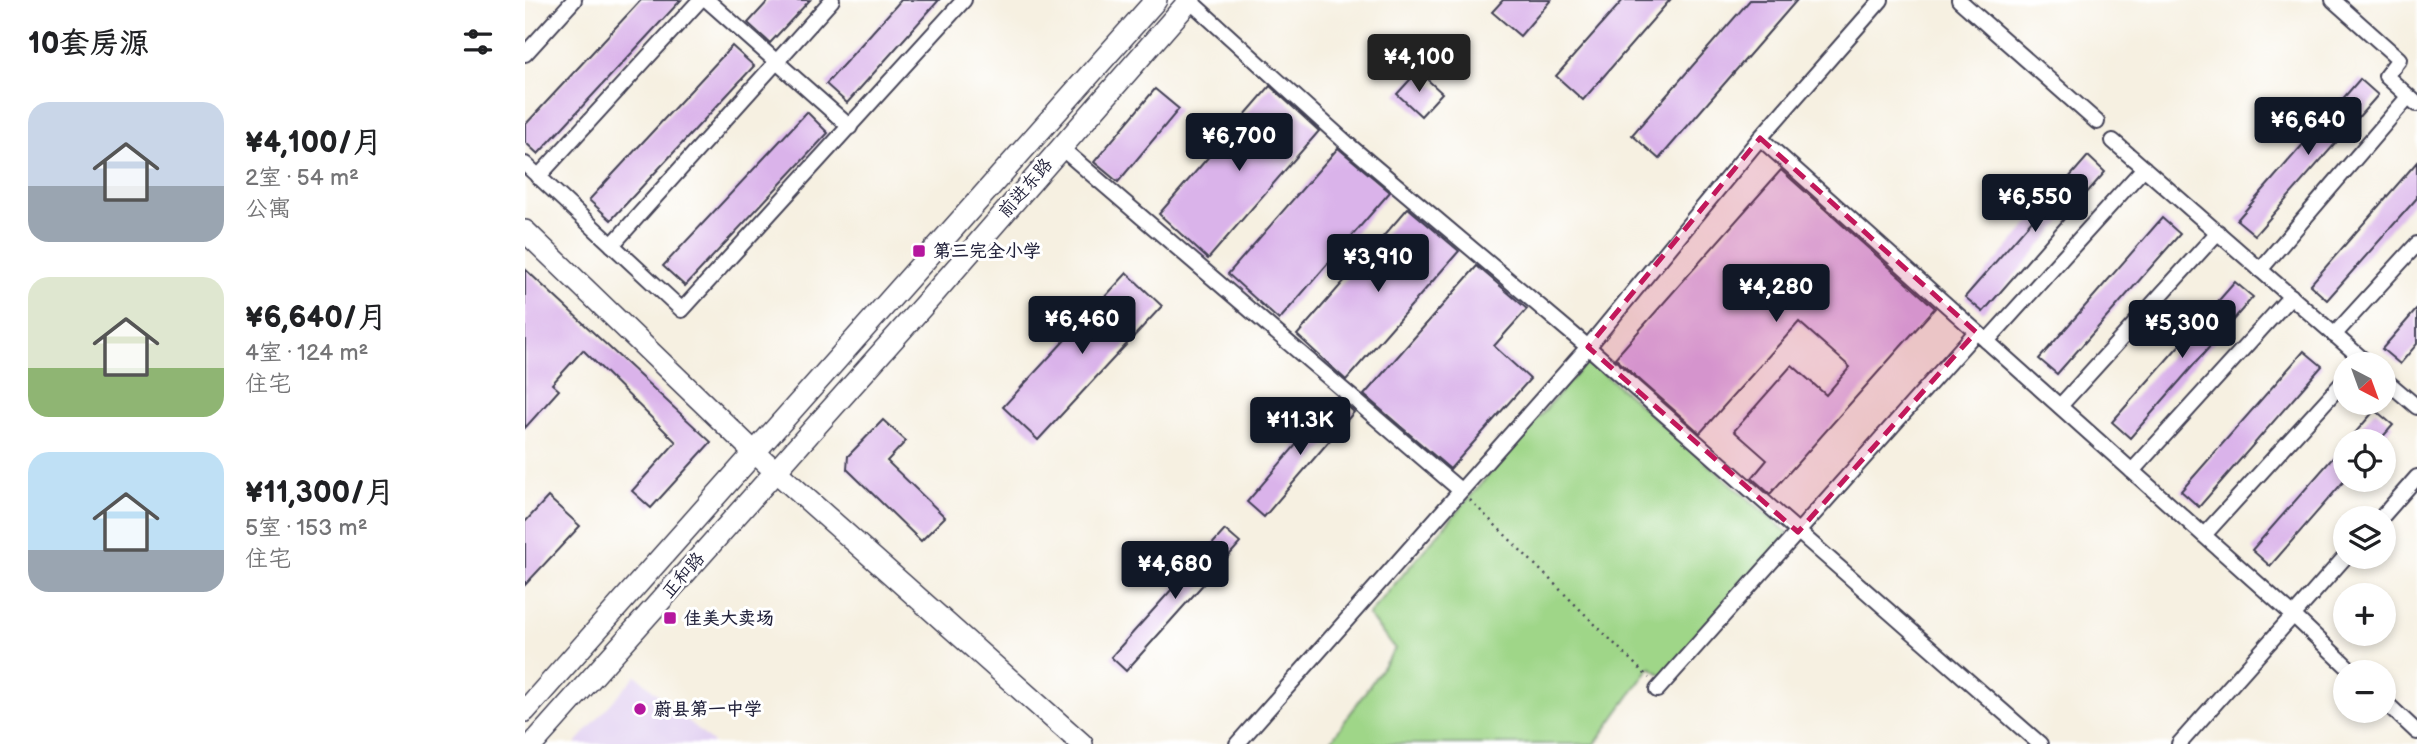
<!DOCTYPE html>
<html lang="zh">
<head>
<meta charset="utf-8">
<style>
  :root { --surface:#fff; --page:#f6f6f6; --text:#202124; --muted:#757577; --accent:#111827 }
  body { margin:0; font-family:"Balsamiq Sans","LXGW WenKai TC",sans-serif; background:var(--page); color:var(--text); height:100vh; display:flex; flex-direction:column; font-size:26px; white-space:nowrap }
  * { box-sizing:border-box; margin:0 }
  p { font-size:23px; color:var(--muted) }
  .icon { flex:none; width:38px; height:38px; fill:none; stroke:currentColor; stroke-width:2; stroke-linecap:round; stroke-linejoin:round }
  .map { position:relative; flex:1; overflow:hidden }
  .sheet { display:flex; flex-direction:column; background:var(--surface); width:525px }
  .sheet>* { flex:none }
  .needle { width:46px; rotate:139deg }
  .fabs { position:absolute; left:1808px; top:352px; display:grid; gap:14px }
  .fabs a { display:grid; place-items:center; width:63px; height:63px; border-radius:50%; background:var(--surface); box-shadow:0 4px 10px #0003; font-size:35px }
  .price { position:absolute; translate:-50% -60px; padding:0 16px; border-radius:7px; background:var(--accent); color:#fff; font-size:23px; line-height:46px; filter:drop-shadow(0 2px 4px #0008) }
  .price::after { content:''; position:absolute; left:50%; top:42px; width:21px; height:16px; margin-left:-10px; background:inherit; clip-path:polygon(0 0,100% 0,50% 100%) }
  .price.current { background:#222; color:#fff }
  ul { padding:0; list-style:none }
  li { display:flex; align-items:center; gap:21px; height:175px; padding:0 28px }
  li span { display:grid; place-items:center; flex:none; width:196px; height:140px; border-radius:21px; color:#555 }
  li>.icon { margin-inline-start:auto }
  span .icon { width:84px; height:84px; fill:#fffc; stroke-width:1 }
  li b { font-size:30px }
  h2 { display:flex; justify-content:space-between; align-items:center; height:84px; padding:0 28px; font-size:30px }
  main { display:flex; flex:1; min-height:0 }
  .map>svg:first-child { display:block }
  .built { fill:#e3d3f2 }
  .green { fill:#9fd688; stroke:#607c62; stroke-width:2 }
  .building { fill:#dab3ea }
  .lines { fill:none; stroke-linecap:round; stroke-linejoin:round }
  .street-casing { stroke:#424154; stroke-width:18 }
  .secondary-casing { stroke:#424154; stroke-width:24 }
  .path { stroke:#424154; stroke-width:2.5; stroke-dasharray:2 5; stroke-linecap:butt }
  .street { stroke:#fff; stroke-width:14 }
  .secondary { stroke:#fff; stroke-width:21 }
  .marked { fill:#c2185b; fill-opacity:0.2; stroke:#c2185b; stroke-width:5; stroke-dasharray:14 9; stroke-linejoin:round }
  .poi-dot { fill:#b5179e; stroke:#fff; stroke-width:2.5 }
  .labels { text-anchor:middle; stroke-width:6; stroke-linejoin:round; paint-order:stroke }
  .street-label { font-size:18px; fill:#22223b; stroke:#fff }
  .poi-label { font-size:18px; font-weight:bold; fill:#22223b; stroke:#fff; text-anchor:start }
</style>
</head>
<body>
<main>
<section class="sheet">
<h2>10套房源<svg class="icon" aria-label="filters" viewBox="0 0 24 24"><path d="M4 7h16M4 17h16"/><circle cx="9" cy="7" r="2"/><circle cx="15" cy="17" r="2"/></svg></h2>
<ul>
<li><span style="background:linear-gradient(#c9d6e8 60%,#9aa5b1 0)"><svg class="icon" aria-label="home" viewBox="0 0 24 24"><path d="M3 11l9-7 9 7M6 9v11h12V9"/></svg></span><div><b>¥4,100/月</b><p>2室 · 54 m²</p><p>公寓</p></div></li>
<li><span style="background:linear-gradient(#dfe7d0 65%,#8fb573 0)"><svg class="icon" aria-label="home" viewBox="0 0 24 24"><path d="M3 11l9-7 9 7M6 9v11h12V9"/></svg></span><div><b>¥6,640/月</b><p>4室 · 124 m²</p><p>住宅</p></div></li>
<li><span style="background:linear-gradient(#bfe0f5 70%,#9aa5b1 0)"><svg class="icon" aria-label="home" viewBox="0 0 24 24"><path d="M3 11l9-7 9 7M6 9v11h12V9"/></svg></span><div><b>¥11,300/月</b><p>5室 · 153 m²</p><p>住宅</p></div></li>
</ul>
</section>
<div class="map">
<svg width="1892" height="744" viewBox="0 0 1892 744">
  <rect width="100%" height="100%" fill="#fff"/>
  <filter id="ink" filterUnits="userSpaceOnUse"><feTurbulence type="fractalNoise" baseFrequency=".0143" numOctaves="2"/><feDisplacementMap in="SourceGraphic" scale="14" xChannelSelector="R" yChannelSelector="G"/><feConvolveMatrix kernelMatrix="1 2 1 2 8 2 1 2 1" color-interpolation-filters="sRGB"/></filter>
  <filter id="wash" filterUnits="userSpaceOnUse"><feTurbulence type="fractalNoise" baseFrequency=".00686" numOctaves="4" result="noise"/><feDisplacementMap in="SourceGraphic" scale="28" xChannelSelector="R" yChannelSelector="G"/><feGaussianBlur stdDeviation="1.57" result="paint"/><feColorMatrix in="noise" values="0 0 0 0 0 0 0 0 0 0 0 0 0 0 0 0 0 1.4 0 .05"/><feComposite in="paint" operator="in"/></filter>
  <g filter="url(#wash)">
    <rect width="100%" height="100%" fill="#f6f0e1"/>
    <path class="built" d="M111 675 189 744H50Z"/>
    <path class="green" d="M1063 360 1264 534 1138 676 1125 667 1070 744H804L870 649 843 615Z"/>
    <g id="blocks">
      <g class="building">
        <path d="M116 0H156L13 154 0 142V125Z"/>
        <path d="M244 0H285L245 43 223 23Z"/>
        <path d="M376 0H414L322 103 301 84Z"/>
        <path d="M978 0H1026L995 36 967 12Z"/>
        <path d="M1098 0H1145L1058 100 1031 76Z"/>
        <path d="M1225 0H1272L1134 159 1107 135Z"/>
        <path d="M207 46 229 66 86 220 64 200Z"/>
        <path d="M893 71 917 93 896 116 872 94Z"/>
        <path d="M1835 79 1853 95 1730 235 1712 220Z"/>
        <path d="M745 86 794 131 683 259 634 214Z"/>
        <path d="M630 89 654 109 593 182 569 162Z"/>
        <path d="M282 112 303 133 160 286 138 266Z"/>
        <path d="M813 148 865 192 754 320 703 274Z"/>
        <path d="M1563 156 1580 172 1458 312 1440 297Z"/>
        <path d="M1892 162V198L1802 300 1785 285Z"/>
        <path d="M1256 170 1410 308 1245 494 1227 478 1242 460 1209 431 1267 365 1301 395 1325 367 1274 322 1175 433 1090 358Z"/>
        <path d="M883 208 934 251 821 380 772 335Z"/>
        <path d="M1637 218 1655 234 1532 374 1514 359Z"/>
        <path d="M952 266 1002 309 969 346 1005 379 925 469 839 395Z"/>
        <path d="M0 269 186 442 126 508 107 491 151 442 58 350 27 384 34 390 0 428Z"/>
        <path d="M602 273 637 306 513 440 478 407Z"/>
        <path d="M1710 282 1728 297 1605 438 1587 422Z"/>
        <path d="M1892 309V344L1875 364 1857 349Z"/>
        <path d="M1779 351 1797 366 1674 507 1656 491Z"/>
        <path d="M812 397 829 412 739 517 722 502Z"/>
        <path d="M1850 410 1868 425 1854 441H1823Z"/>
        <path d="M358 420 381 441 362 461 420 517 396 541 322 469 323 456Z"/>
        <path d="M1820 444V480L1745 566 1727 550Z"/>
        <path d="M23 497 55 526 0 585V522Z"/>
        <path d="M700 530 715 543 601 671 586 657Z"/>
      </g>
    </g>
  </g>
  <g filter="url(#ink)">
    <use href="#blocks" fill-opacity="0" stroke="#424154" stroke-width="2"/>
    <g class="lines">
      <defs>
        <g id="street">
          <path d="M182 0 325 127"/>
          <path d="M1434 0 1572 122"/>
          <path d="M1808 0 1874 59 1861 76 1892 104"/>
          <path d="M665 1 826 147 1063 347 1515 744"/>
          <path d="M0 54 49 0"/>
          <path d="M1235 138 1769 616 1828 672"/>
          <path d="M1588 141 1843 364"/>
          <path d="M535 147 935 490"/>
          <path d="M0 164 157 310 439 0"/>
          <path d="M13 177 175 0"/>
          <path d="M87 245 307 0"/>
          <path d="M1735 270 1883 97"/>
          <path d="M1809 335 1892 244"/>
          <path d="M1462 341 1619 168"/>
          <path d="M1858 378 1892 407"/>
          <path d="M1535 406 1693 232"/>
          <path d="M1607 471 1766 296"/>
          <path d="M1856 518 1892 477"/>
          <path d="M1679 535 1820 380"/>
          <path d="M1132 690 1451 332"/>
          <path d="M1858 700 1892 732"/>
          <path d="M712 744 1063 347 1235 138 1356 0"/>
          <path d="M1654 744 1821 556"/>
        </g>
        <g id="secondary">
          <path d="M0 231 229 452 557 744"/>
          <path d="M0 711 631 0"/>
          <path d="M8 744 406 297 665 0"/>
        </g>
      </defs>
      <use href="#street" class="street-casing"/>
      <use href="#secondary" class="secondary-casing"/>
      <path class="path" d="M945 500 1124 678"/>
      <use href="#street" class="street"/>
      <use href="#secondary" class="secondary"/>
    </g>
  </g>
  <path class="marked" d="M1235 138 1451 332 1273 532 1063 347Z"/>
  <g class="poi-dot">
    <rect x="387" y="244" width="14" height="14" rx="3.5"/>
    <rect x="138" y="611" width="14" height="14" rx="3.5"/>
    <circle cx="115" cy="709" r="7"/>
  </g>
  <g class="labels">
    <g class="street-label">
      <text transform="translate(500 188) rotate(-49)" y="6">前进东路</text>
      <text transform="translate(158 575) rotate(-49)" y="6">正和路</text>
    </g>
    <g class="poi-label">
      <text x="408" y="257">第三完全小学</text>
      <text x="159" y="624">佳美大卖场</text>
      <text x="129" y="715">蔚县第一中学</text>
    </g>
  </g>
</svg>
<div class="fabs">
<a><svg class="needle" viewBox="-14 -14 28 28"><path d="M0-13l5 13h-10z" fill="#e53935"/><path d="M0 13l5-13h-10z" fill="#757577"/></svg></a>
<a><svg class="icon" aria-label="locate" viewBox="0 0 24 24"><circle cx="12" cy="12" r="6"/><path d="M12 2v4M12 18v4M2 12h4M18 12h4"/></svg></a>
<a><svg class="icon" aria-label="layers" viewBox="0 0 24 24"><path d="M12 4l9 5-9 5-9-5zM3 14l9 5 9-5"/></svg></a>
<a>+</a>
<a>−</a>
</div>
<b class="price current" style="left:894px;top:94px">¥4,100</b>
<b class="price" style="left:1783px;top:157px">¥6,640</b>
<b class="price" style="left:714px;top:173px">¥6,700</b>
<b class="price" style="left:1510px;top:234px">¥6,550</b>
<b class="price" style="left:853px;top:294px">¥3,910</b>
<b class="price" style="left:1251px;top:324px">¥4,280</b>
<b class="price" style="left:557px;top:356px">¥6,460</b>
<b class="price" style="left:1657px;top:360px">¥5,300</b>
<b class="price" style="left:775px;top:457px">¥11.3K</b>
<b class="price" style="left:650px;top:601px">¥4,680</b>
</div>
</main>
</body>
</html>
